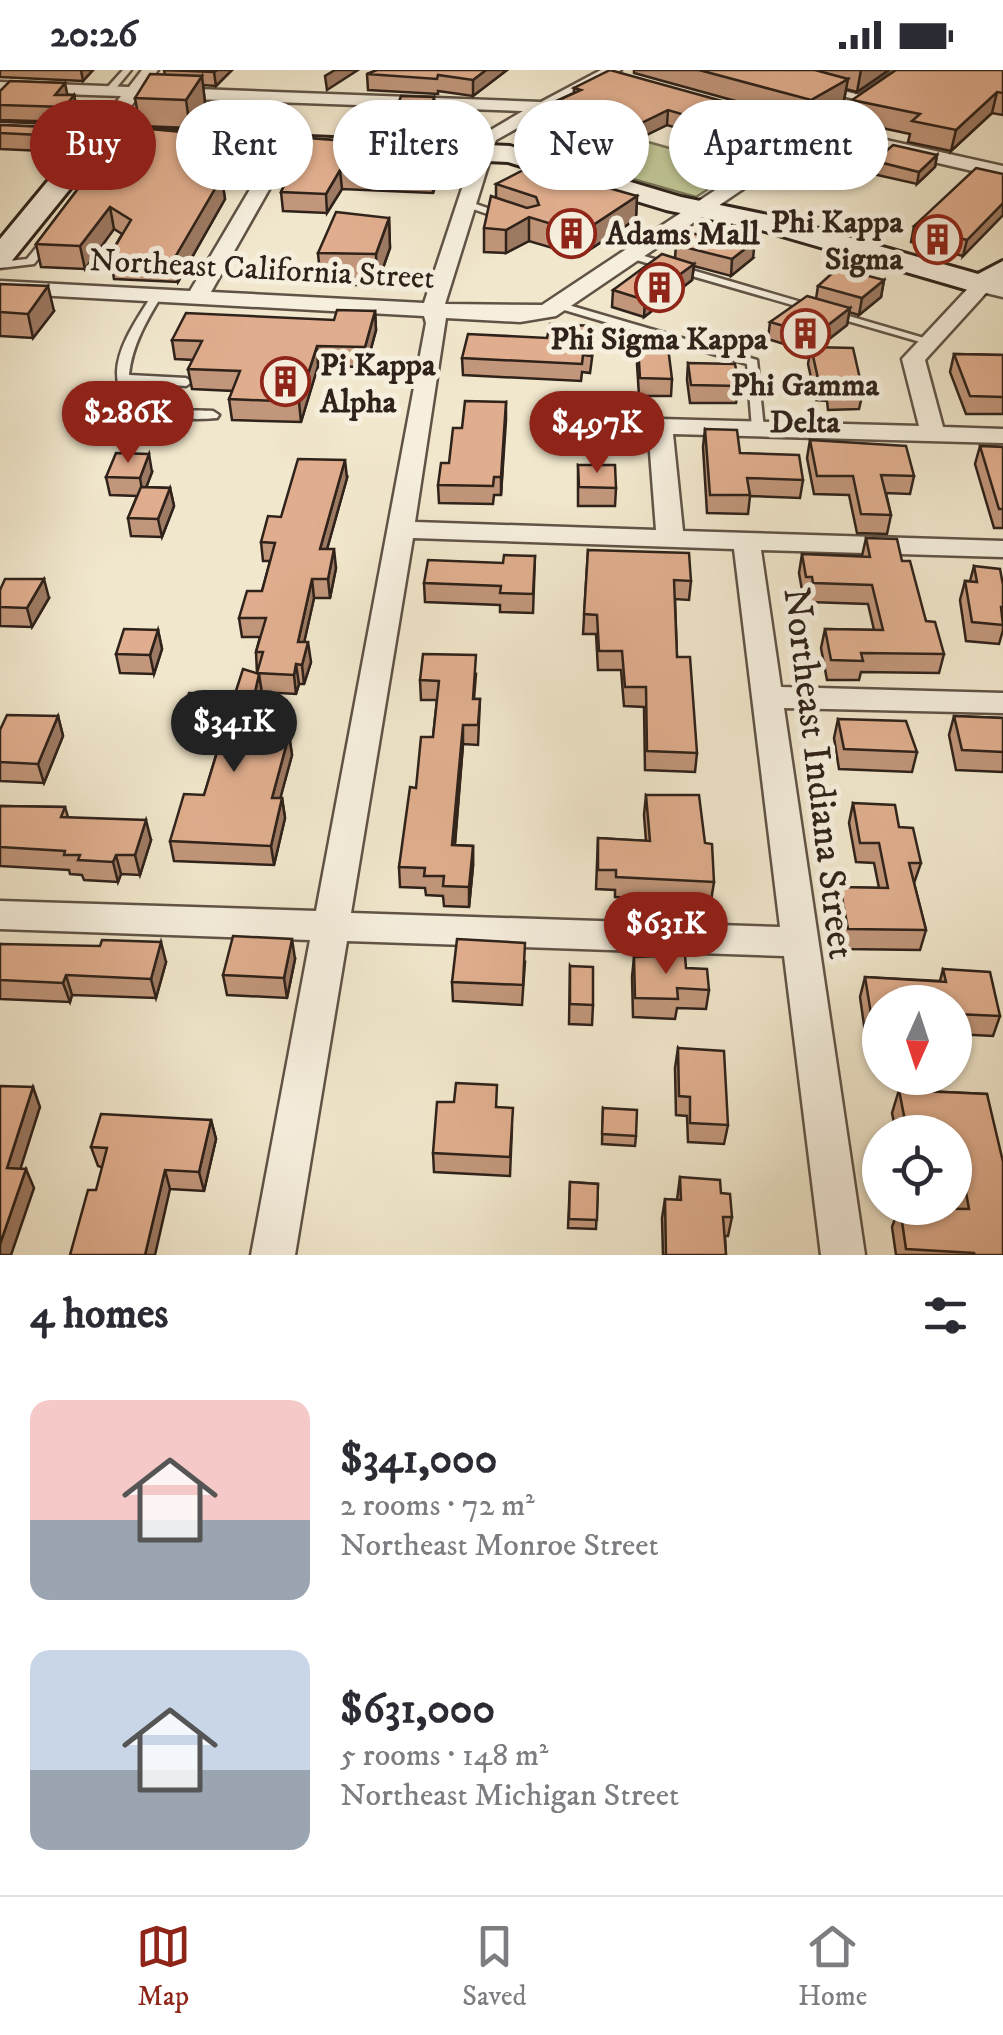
<!DOCTYPE html>
<html lang="en">
<head>
<meta charset="utf-8">
<style>
  :root { --surface:#fff; --page:#f7f7f7; --text:#2b2b33; --muted:#7c7c81; --line:#e1e1e2; --accent:#8f2418 }
  body { margin:0; font-family:"IM FELL DW Pica",serif; background:var(--page); color:var(--text); height:100vh; display:flex; flex-direction:column; font-size:38px; white-space:nowrap }
  * { box-sizing:border-box; margin:0 }
  p { font-size:32px; color:var(--muted) }
  .icon { flex:none; width:55px; height:55px; fill:none; stroke:currentColor; stroke-width:2; stroke-linecap:round; stroke-linejoin:round }
  .map { position:relative; height:1185px; overflow:hidden }
  .panel { display:flex; flex-direction:column; background:var(--surface); flex:1 }
  .panel>* { flex:none }
  .top-card { position:absolute; left:30px; top:30px; width:945px; height:90px; display:flex; gap:20px }
  .needle { width:65px; rotate:183deg }
  .fabs { position:absolute; left:862px; top:915px; display:grid; gap:20px }
  .fabs a { display:grid; place-items:center; width:110px; height:110px; border-radius:50%; background:var(--surface); box-shadow:0 2px 8px #0004; font-size:50px }
  .price { position:absolute; translate:-50% -85px; padding:0 22px; border-radius:35px; background:var(--accent); color:#fff; font-size:32px; line-height:65px; filter:drop-shadow(0 2px 5px #0008) }
  .price::after { content:''; position:absolute; left:50%; top:60px; width:30px; height:22px; margin-left:-15px; background:inherit; clip-path:polygon(0 0,100% 0,50% 100%) }
  .price.on { background:#222; color:#fff }
  ul { padding:0; list-style:none }
  li { display:flex; align-items:center; gap:30px; height:250px; padding:0 30px }
  li span { display:grid; place-items:center; flex:none; width:280px; height:200px; border-radius:20px; color:#555 }
  li>.icon { margin-inline-start:auto }
  span .icon { width:120px; height:120px; fill:#fffc; stroke-width:1 }
  li b { font-size:42px }
  h2 { display:flex; justify-content:space-between; align-items:center; height:120px; padding:0 30px; font-size:42px }
  .tag { padding:0 35px; border-radius:45px; background:var(--surface); box-shadow:0 2px 8px #0004; font-size:35px; line-height:90px }
  .tag.on { background:var(--accent); color:#fff }
  .status { display:flex; justify-content:space-between; align-items:center; height:70px; padding:0 50px; background:var(--surface); direction:ltr }
  .status svg { height:28px; fill:currentColor }
  .dock { display:flex; justify-content:space-around; align-items:center; height:140px; border-top:2px solid var(--line); background:var(--surface); font-size:28px; color:var(--muted) }
  .dock a { display:grid; justify-items:center; gap:5px }
  .dock .on { color:var(--accent) }
  .map>svg:first-child { display:block }
  .green { fill:#bfc494; stroke:#777357; stroke-width:2.5 }
  .lines { fill:none; stroke-linecap:round; stroke-linejoin:round }
  .lane-casing { stroke:#605346; stroke-width:5 }
  .street-casing { stroke:#605346; stroke-width:5 }
  .secondary-casing { stroke:#2f221a; stroke-width:6 }
  .lane { fill:#f6efde; fill-rule:evenodd }
  .street { fill:#f6efde; fill-rule:evenodd }
  .secondary { fill:#f6efde; fill-rule:evenodd }
  .wall { fill:#c1967a; stroke:#2f221a; stroke-width:2.5 }
  .shaded-wall { fill:#9d7a63; stroke:#2f221a; stroke-width:2.5 }
  .building { fill:#e0ae8e; stroke:#2f221a; stroke-width:2.5 }
  .labels { text-anchor:middle; stroke-width:10; stroke-linejoin:round; paint-order:stroke }
  .far-poi-label { font-size:32px; font-weight:bold; fill:#2f221a; stroke:#f6efde; text-anchor:start }
  .far-street-label { font-size:32px; fill:#2f221a; stroke:#f6efde }
  .street-label { font-size:38px; fill:#2f221a; stroke:#f6efde }
</style>
</head>
<body>
<div class="status"><b>20:26</b><svg viewBox="0 0 49 12"><path d="M0 12V9h3v3zM5 12V6h3v6zM10 12V3h3v9zM15 12V0h3v12zM26 1h20v11H26zM47 4h2v5h-2z"/></svg></div>
<div class="map">
<svg width="1003" height="1185" viewBox="0 0 1003 1185">
  <rect width="100%" height="100%" fill="#f1e7cc"/>
  <filter id="stains"><feTurbulence type="fractalNoise" baseFrequency=".002" numOctaves="4"/><feColorMatrix values="0 0 0 0 .2 0 0 0 0 .09 0 0 0 0 .02 0 0 0 .5 -.17"/></filter>
  <radialGradient id="worn" r=".72"><stop offset=".6" stop-color="#630" stop-opacity="0"/><stop offset="1" stop-color="#630" stop-opacity=".3"/></radialGradient>
  <path class="green" d="M641 70 741 98 696 127 594 98Z"/>
  <g class="lines">
    <defs>
      <g id="lane">
        <path d="M123 0H131L111 24H105V20Z"/>
        <path d="M826 17 869 27 870 29 866 32 823 21 822 19Z"/>
        <path d="M464 130 511 146 513 148 508 151 461 135 459 133Z"/>
        <path d="M44 168 53 170 34 194 0 198V192L27 189Z"/>
        <path d="M626 183H634L934 271 932 273H924L626 187Z"/>
        <path d="M157 222 162 225C147 250 132 275 129 305L186 308 192 312 186 316 130 312C140 346 185 339 213 341L219 345 217 348C185 351 116 349 117 302 118 275 138 248 152 225Z"/>
        <path d="M558 232 757 290 764 359 758 363 752 359 747 294 554 237 553 235Z"/>
      </g>
      <path id="street" d="M142 0H158L145 17 541 32 601 0H621L496 70 445 234 542 235 803 62 742 48V40L815 54 896 0H915L832 58 1003 96V108L821 66 556 246 520 252 446 248 415 452 656 460 648 356 660 349 919 356 902 289 975 211 1003 214V227L986 223 925 290 943 357 1003 359V373L673 364 683 461 1003 471V487L761 480 781 617 1003 623V643L784 638 865 1185H821L784 886 347 871 295 1185H251L310 870 0 859V831L316 841 426 253 424 246 0 223V211L190 221 278 72 287 67 296 72 211 222 424 233 479 67 523 41 138 27 106 69 100 70 91 65 121 26 0 22V12L129 17ZM413 468 734 479 780 857 351 843Z"/>
      <path id="secondary" d="M0 53 510 76 681 127 773 146 978 204 1003 191V214L982 224 758 159 666 140 508 92 107 73 10 193 0 196V169L81 71 0 67Z"/>
    </defs>
    <use href="#lane" class="lane-casing"/>
    <use href="#street" class="street-casing"/>
    <use href="#secondary" class="secondary-casing"/>
    <use href="#lane" class="lane"/>
    <use href="#street" class="street"/>
    <use href="#secondary" class="secondary"/>
  </g>
  <g class="wall">
    <path d="M0 0H93L83 11 0 7Z"/>
    <path d="M164 0H232L216 16 203 15 205 33 190 58 140 56 135 28 165 5Z"/>
    <path d="M377 0H507L473 26 438 21V24L368 20 367 4Z"/>
    <path d="M634 0H889L857 22 846 19 844 30 808 51 634 3Z"/>
    <path d="M1003 0V45L992 43 951 81 908 72 910 64 849 51 852 30Z"/>
    <path d="M574 18 787 49 785 64 754 80 667 55 589 93 525 72 524 54 537 48V40L574 23Z"/>
    <path d="M0 21 74 25 77 41 68 52 0 50Z"/>
    <path d="M434 27V42L429 69 392 67V52Z"/>
    <path d="M0 55 47 57 50 73 43 81 0 79Z"/>
    <path d="M307 68 442 78V96L433 123 342 119 327 143 283 141 281 122Z"/>
    <path d="M937 85 935 97 917 114 873 104 875 91Z"/>
    <path d="M248 89 222 110 225 129 178 212 114 209 110 185 122 164 114 159 85 199 41 197 36 174 90 103 88 94Z"/>
    <path d="M1003 104V145L963 186 911 172 914 156Z"/>
    <path d="M496 114 637 126 636 149 580 186 529 171 506 183 484 182V158L496 128Z"/>
    <path d="M389 148 390 178 377 215H321L318 183Z"/>
    <path d="M676 175 753 188 731 206 694 196 692 210 644 247 612 237 613 220 675 188Z"/>
    <path d="M884 210 881 227 859 245 849 242 847 255 819 277 863 322 859 339 828 340 827 331 816 330 808 294 810 282 768 269 770 252 816 229 818 216Z"/>
    <path d="M0 214 54 241 33 268 0 266Z"/>
    <path d="M375 241 376 260 366 297 318 296 301 352 232 350 229 329 233 321 192 319 188 299 193 290 175 289 172 270 334 250Z"/>
    <path d="M594 273 590 303 582 302 581 311 463 305 462 288Z"/>
    <path d="M638 276 672 309 671 326H639L637 294Z"/>
    <path d="M954 284 1003 285V344H966L950 302Z"/>
    <path d="M688 293 739 316 736 333H690L687 310Z"/>
    <path d="M506 332 501 425H494L493 434 439 433 438 415 449 393 462 358Z"/>
    <path d="M705 359 740 383 803 410 800 428 750 426 748 444 707 443 703 377Z"/>
    <path d="M810 370 914 406 910 424 886 423 891 445 887 464 857 463 849 425 814 424 807 388Z"/>
    <path d="M980 376 1003 377V458H994L975 394Z"/>
    <path d="M578 395 616 418 615 436H578Z"/>
    <path d="M152 402 146 417 170 418 174 436 162 467 131 466 128 448 137 426 110 425 106 407Z"/>
    <path d="M347 408 327 479 336 498 330 528H314L304 572 311 592 304 614H299L296 624 262 622 253 663 289 665 292 685 280 728H282L285 748 274 795 174 791 170 771 204 725 220 672 185 671 181 652 235 624 257 603 256 582 260 567H242L239 548 262 521 270 491H263L261 472 281 447Z"/>
    <path d="M866 468 902 491 926 551 944 584 939 603 861 602 859 610H827L821 578 825 559 874 560 868 534 809 532 808 526H803L799 503 802 484 862 486Z"/>
    <path d="M588 480 691 511 689 530 675 529 677 587 697 683 695 702 645 700 644 637 624 636 621 600H598L596 564H583Z"/>
    <path d="M535 486 533 543 500 542V535L425 532 424 513Z"/>
    <path d="M974 496 1003 515V560L999 574 966 571 960 530 965 511H970Z"/>
    <path d="M0 520 49 528 32 557 0 556Z"/>
    <path d="M158 560 162 579 154 604 120 603 116 584Z"/>
    <path d="M476 604 474 629H480L478 675 463 674 455 775 473 776V796L469 837 444 836 443 826 426 825 425 818 400 817 399 797 416 718 433 667 437 630H421L420 610Z"/>
    <path d="M58 646 63 666 44 713 0 711V660Z"/>
    <path d="M954 646 1003 648V702L956 700 949 665Z"/>
    <path d="M838 649 917 682 912 702 839 699 834 668Z"/>
    <path d="M646 725 705 773 714 812 711 831 615 827V820L596 819 598 768 646 771 644 745Z"/>
    <path d="M853 733 899 757 921 793 914 813 926 860 920 880 844 879 835 837 840 817 879 818 874 793 856 792 849 753Z"/>
    <path d="M0 736 65 737 68 747 151 770 140 805 121 804 118 812 84 810 82 805 70 804 69 800 0 796Z"/>
    <path d="M0 874 166 892 156 928 72 925 70 932 0 929Z"/>
    <path d="M634 887 686 898 709 920 706 939 677 938 675 949 633 947 632 907Z"/>
    <path d="M295 889 287 928 227 925 223 905Z"/>
    <path d="M525 892 522 935 453 931 452 912Z"/>
    <path d="M570 896 593 935 592 955 569 954Z"/>
    <path d="M943 899 1000 946 993 966 955 964V932H880V976H867L860 927 865 907 940 911Z"/>
    <path d="M678 978 728 1055 724 1074 688 1072 687 1046 676 1045 675 998Z"/>
    <path d="M899 1020 987 1024 1003 1185H896L892 1157 899 1138H956L955 1062H896L892 1043Z"/>
    <path d="M497 1037 512 1057 510 1106 434 1102 433 1083Z"/>
    <path d="M603 1038 636 1066 635 1076 602 1074Z"/>
    <path d="M211 1050 216 1069 204 1121 170 1119 98 1096 91 1077Z"/>
    <path d="M680 1107 721 1123 732 1147 728 1166H725L726 1185H663L662 1148 665 1129 677 1130Z"/>
    <path d="M570 1112 598 1114 596 1159 568 1158Z"/>
  </g>
  <g class="shaded-wall">
    <path d="M81 0H93L83 11Z"/>
    <path d="M217 0H232L216 16 214 2Z"/>
    <path d="M335 0H358L327 20 325 6Z"/>
    <path d="M486 0H507L473 26V10Z"/>
    <path d="M861 0H889L857 22Z"/>
    <path d="M202 6 205 33 190 58 186 30Z"/>
    <path d="M848 9 844 30 808 51 811 30Z"/>
    <path d="M65 13 68 28 55 25Z"/>
    <path d="M997 22 992 43 951 81 956 60Z"/>
    <path d="M74 25 77 41 68 52 65 37Z"/>
    <path d="M434 27V42L429 69 428 54Z"/>
    <path d="M668 40 667 55 589 93 590 78Z"/>
    <path d="M787 49 785 64 754 80 756 66Z"/>
    <path d="M47 57 50 73 43 81 40 65Z"/>
    <path d="M246 68 248 89 222 110 225 129 178 212 174 189 196 106Z"/>
    <path d="M442 78V96L433 123V104Z"/>
    <path d="M937 85 935 97 917 114 919 102Z"/>
    <path d="M340 100 342 119 327 143 326 124Z"/>
    <path d="M637 126 636 149 580 186 581 163Z"/>
    <path d="M1003 133V145L963 186 967 170Z"/>
    <path d="M110 137 114 159 85 199 80 176Z"/>
    <path d="M529 147V171L506 183V160Z"/>
    <path d="M389 148 390 178 377 215 376 184Z"/>
    <path d="M755 171 753 188 731 206 732 189Z"/>
    <path d="M694 194 692 210 644 247 645 230Z"/>
    <path d="M884 210 881 227 859 245 862 228Z"/>
    <path d="M48 216 54 241 33 268 28 244Z"/>
    <path d="M850 238 847 255 812 282 815 265Z"/>
    <path d="M375 241 376 260 366 297 365 277Z"/>
    <path d="M317 276 318 296 301 352 299 332Z"/>
    <path d="M506 332V350L501 425V407Z"/>
    <path d="M149 384 152 402 143 426 140 408Z"/>
    <path d="M345 390 347 408 322 497 320 479Z"/>
    <path d="M170 418 174 436 162 467 158 449Z"/>
    <path d="M334 479 336 498 330 528 328 509Z"/>
    <path d="M44 509 49 528 32 557 27 538Z"/>
    <path d="M312 509 314 528 300 591 298 572Z"/>
    <path d="M158 560 162 579 154 604 150 585Z"/>
    <path d="M308 572 311 592 304 614 302 595Z"/>
    <path d="M296 594 299 614 296 624 294 605Z"/>
    <path d="M259 604 262 623 249 682 246 663Z"/>
    <path d="M58 646 63 666 44 713 38 694Z"/>
    <path d="M463 655V674L453 795 452 775Z"/>
    <path d="M289 665 292 685 275 748 272 728Z"/>
    <path d="M282 728 285 748 274 795 271 776Z"/>
    <path d="M146 750 151 770 140 805 135 785Z"/>
    <path d="M473 776V796L469 837V817Z"/>
    <path d="M116 785 121 804 118 812 113 792Z"/>
    <path d="M292 869 295 889 287 928 284 908Z"/>
    <path d="M161 872 166 892 156 928 151 909Z"/>
    <path d="M66 905 72 925 70 932 63 913Z"/>
    <path d="M33 1017 40 1037 15 1116 7 1098Z"/>
    <path d="M211 1050 216 1069 204 1121 199 1102Z"/>
    <path d="M26 1099 34 1118 11 1185H0V1174Z"/>
    <path d="M165 1100 170 1119 155 1185H145Z"/>
  </g>
  <g class="building">
    <path d="M164 0H217L214 2Z"/>
    <path d="M377 0H486L473 10 438 5 437 9 367 4Z"/>
    <path d="M610 0 787 49 756 66 668 40 590 78 525 57 529 55 524 54 548 43 537 40 581 20 574 18Z"/>
    <path d="M699 0H815L848 9 811 30Z"/>
    <path d="M896 0H1003V23L997 22 956 60 912 51 920 44 852 30Z"/>
    <path d="M150 4 202 6 186 30 135 28Z"/>
    <path d="M10 11 65 13 55 25H74L65 37 0 35V21Z"/>
    <path d="M401 26 434 27 428 54 392 52Z"/>
    <path d="M0 55 47 57 40 65 0 63Z"/>
    <path d="M118 56 246 68 196 106 222 107 174 189 110 185 131 150 110 137 80 176 36 174 96 95 88 94Z"/>
    <path d="M307 68 442 78 433 104 340 100 326 124 281 122Z"/>
    <path d="M893 75 937 85 919 102 875 91Z"/>
    <path d="M531 96 637 126 581 163 529 147 506 160 484 158 491 126 527 138 539 135 536 127 496 114Z"/>
    <path d="M976 98 1003 104V133L967 170 914 156Z"/>
    <path d="M336 142 389 148 376 184 318 183Z"/>
    <path d="M692 163 715 170 724 163 755 171 732 189 676 175Z"/>
    <path d="M662 184 694 194 645 230 613 220Z"/>
    <path d="M838 198 884 210 862 228 818 216Z"/>
    <path d="M0 214 48 216 28 244 0 242Z"/>
    <path d="M807 226 850 238 815 265 770 252Z"/>
    <path d="M337 240 375 241 365 277 317 276 299 332 229 329 240 301 188 299 202 271 172 270 186 243 334 250Z"/>
    <path d="M550 254 594 256 591 286 583 285 582 294 462 288 468 264 547 268Z"/>
    <path d="M638 276 668 277 672 309 640 308Z"/>
    <path d="M811 277 853 278 863 322 831 323 829 313H819Z"/>
    <path d="M954 284 1003 285V327L970 326Z"/>
    <path d="M688 293 735 294 739 316 691 315Z"/>
    <path d="M465 331 506 332 501 407H494L493 416 438 415 441 393H449L453 358H462Z"/>
    <path d="M705 359 737 360 740 383 799 385 803 410 747 408 750 425H710Z"/>
    <path d="M810 370 906 376 914 406 881 405 891 445 861 444 853 406H817Z"/>
    <path d="M980 376 1003 377V439H999Z"/>
    <path d="M116 383 149 384 140 408 106 407Z"/>
    <path d="M298 389 345 390 320 479H334L328 509H312L298 572H308L302 595 296 594 294 605 257 603 263 582H256L266 548H239L247 521H262L275 473 261 472 268 446 281 447Z"/>
    <path d="M578 395H615L616 418 579 417Z"/>
    <path d="M141 417 170 418 158 449 128 448Z"/>
    <path d="M866 468 897 469 902 491H910L926 551 935 552 944 584 861 583 863 591 831 590 825 559 883 560 872 515 813 513 812 507H806L802 484 870 487Z"/>
    <path d="M588 480 689 483 691 511 674 510 677 587H690L697 683 647 681 646 617H625L622 581H599L597 545 584 544Z"/>
    <path d="M504 485 535 486 533 524 500 523 501 516 424 513 428 490 503 493Z"/>
    <path d="M974 496 1000 499 1003 515V537H1001L1003 555 972 552 965 511 977 512Z"/>
    <path d="M5 509H44L27 538 0 537V520Z"/>
    <path d="M124 559 158 560 150 585 116 584Z"/>
    <path d="M423 584 476 585 473 629H480L478 655H463L452 775 473 776 469 817 443 816 444 806H424L425 798 399 797 410 717 416 718 421 667H433L439 611 420 610Z"/>
    <path d="M243 599 259 604 246 663 289 665 272 728H282L271 776 170 771 184 724 204 725 226 653 181 652 189 623 235 624Z"/>
    <path d="M7 645 58 646 38 694 0 692V660Z"/>
    <path d="M954 646 1003 648V682L962 680Z"/>
    <path d="M838 649 906 651 917 682 844 679Z"/>
    <path d="M646 725H699L705 773 712 774 714 812 616 807V800H598V768L650 771Z"/>
    <path d="M853 733 895 735 899 757 913 758 921 793H909L926 860 848 859 840 817 888 818 879 773H860Z"/>
    <path d="M0 736 65 737 61 747 146 750 135 785H116L113 792 78 790 80 785H64L65 781 0 777Z"/>
    <path d="M233 866 292 869 284 908 223 905Z"/>
    <path d="M457 869 525 873 523 915 452 912Z"/>
    <path d="M102 870 161 872 151 909 66 905 63 913 0 910V874L100 876Z"/>
    <path d="M685 885 686 898 707 899 709 920 677 918 678 929 635 928 634 887Z"/>
    <path d="M570 896 593 897V935L570 934Z"/>
    <path d="M943 899 990 902 1000 946 955 944V932H880V957L873 956 865 907 946 912Z"/>
    <path d="M678 978 724 981 728 1055 690 1053V1027L679 1026Z"/>
    <path d="M456 1013 497 1015 496 1037 513 1038 510 1087 433 1083 437 1032H454Z"/>
    <path d="M0 1016 33 1017 7 1098 26 1099 0 1174Z"/>
    <path d="M899 1020 987 1024 1003 1092V1185H975L974 1183 906 1179 900 1138 969 1139 955 1062 907 1061Z"/>
    <path d="M603 1038 637 1040 636 1066 602 1064Z"/>
    <path d="M101 1044 211 1050 199 1102 165 1100 145 1185H70L88 1120H96L107 1078 91 1077Z"/>
    <path d="M680 1107 720 1110 721 1123 730 1124 732 1147H723L726 1185H666L665 1129 681 1130Z"/>
    <path d="M570 1112 598 1114 597 1150 569 1149Z"/>
  </g>
  <defs>
    <symbol id="building-ring" viewBox="-11 -11 22 22"><circle r="9.5" fill="#f6efde" stroke="#8f2418" stroke-width="1.5"/><path d="M-4-6H4V6H1V3H-1V6H-4ZM-2.5-4.3h1.7v1.8h-1.7ZM.8-4.3h1.7v1.8H.8ZM-2.5-1h1.7V.8h-1.7ZM.8-1h1.7V.8H.8Z" fill="#8f2418"/></symbol>
  </defs>
  <g fill-rule="evenodd">
    <use href="#building-ring" x="544" y="136" width="55" height="55"/>
    <use href="#building-ring" x="910" y="142" width="55" height="55"/>
    <use href="#building-ring" x="632" y="190" width="55" height="55"/>
    <use href="#building-ring" x="778" y="236" width="55" height="55"/>
    <use href="#building-ring" x="258" y="284" width="55" height="55"/>
  </g>
  <g class="labels">
    <g class="far-poi-label">
      <text x="903" y="162" text-anchor="end">Phi Kappa<tspan x="903" dy="37">Sigma</tspan></text>
      <text x="606" y="174">Adams Mall</text>
      <text x="659" y="279" text-anchor="middle">Phi Sigma Kappa</text>
      <text x="320" y="305">Pi Kappa<tspan x="320" dy="37">Alpha</tspan></text>
      <text x="805" y="325" text-anchor="middle">Phi Gamma<tspan x="805" dy="37">Delta</tspan></text>
    </g>
    <g class="far-street-label">
      <text transform="translate(262 198) rotate(3)" y="11">Northeast California Street</text>
    </g>
    <g class="street-label">
      <text transform="translate(820 703) rotate(83)" y="13">Northeast Indiana Street</text>
    </g>
  </g>
  <rect width="100%" height="100%" filter="url(#stains)"/>
  <rect width="100%" height="100%" fill="url(#worn)"/>
</svg>
<div class="fabs">
<a><svg class="needle" viewBox="-14 -14 28 28"><path d="M0-13l5 13h-10z" fill="#e53935"/><path d="M0 13l5-13h-10z" fill="#7c7c81"/></svg></a>
<a><svg class="icon" aria-label="locate" viewBox="0 0 24 24"><circle cx="12" cy="12" r="6"/><path d="M12 2v4M12 18v4M2 12h4M18 12h4"/></svg></a>
</div>
<b class="price" style="left:128px;top:396px">$286K</b>
<b class="price" style="left:597px;top:406px">$497K</b>
<b class="price on" style="left:234px;top:705px">$341K</b>
<b class="price" style="left:666px;top:907px">$631K</b>
<div class="top-card">
<a class="tag on">Buy</a>
<a class="tag">Rent</a>
<a class="tag">Filters</a>
<a class="tag">New</a>
<a class="tag">Apartment</a>
</div>
</div>
<section class="panel">
<h2>4 homes<svg class="icon" aria-label="filters" viewBox="0 0 24 24"><path d="M4 7h16M4 17h16"/><circle cx="9" cy="7" r="2"/><circle cx="15" cy="17" r="2"/></svg></h2>
<ul>
<li><span style="background:linear-gradient(#f6c9c9 60%,#9aa5b1 0)"><svg class="icon" aria-label="home" viewBox="0 0 24 24"><path d="M3 11l9-7 9 7M6 9v11h12V9"/></svg></span><div><b>$341,000</b><p>2 rooms · 72 m²</p><p>Northeast Monroe Street</p></div></li>
<li><span style="background:linear-gradient(#c9d6e8 60%,#9aa5b1 0)"><svg class="icon" aria-label="home" viewBox="0 0 24 24"><path d="M3 11l9-7 9 7M6 9v11h12V9"/></svg></span><div><b>$631,000</b><p>5 rooms · 148 m²</p><p>Northeast Michigan Street</p></div></li>
</ul>
</section>
<nav class="dock">
<a class="on"><svg class="icon" aria-label="map" viewBox="0 0 24 24"><path d="M3 6l6-2 6 2 6-2v14l-6 2-6-2-6 2zM9 4v14M15 6v14"/></svg>Map</a>
<a><svg class="icon" aria-label="saved" viewBox="0 0 24 24"><path d="M7 4h10v16l-5-4-5 4z"/></svg>Saved</a>
<a><svg class="icon" aria-label="home" viewBox="0 0 24 24"><path d="M3 11l9-7 9 7M6 9v11h12V9"/></svg>Home</a>
</nav>
</body>
</html>
